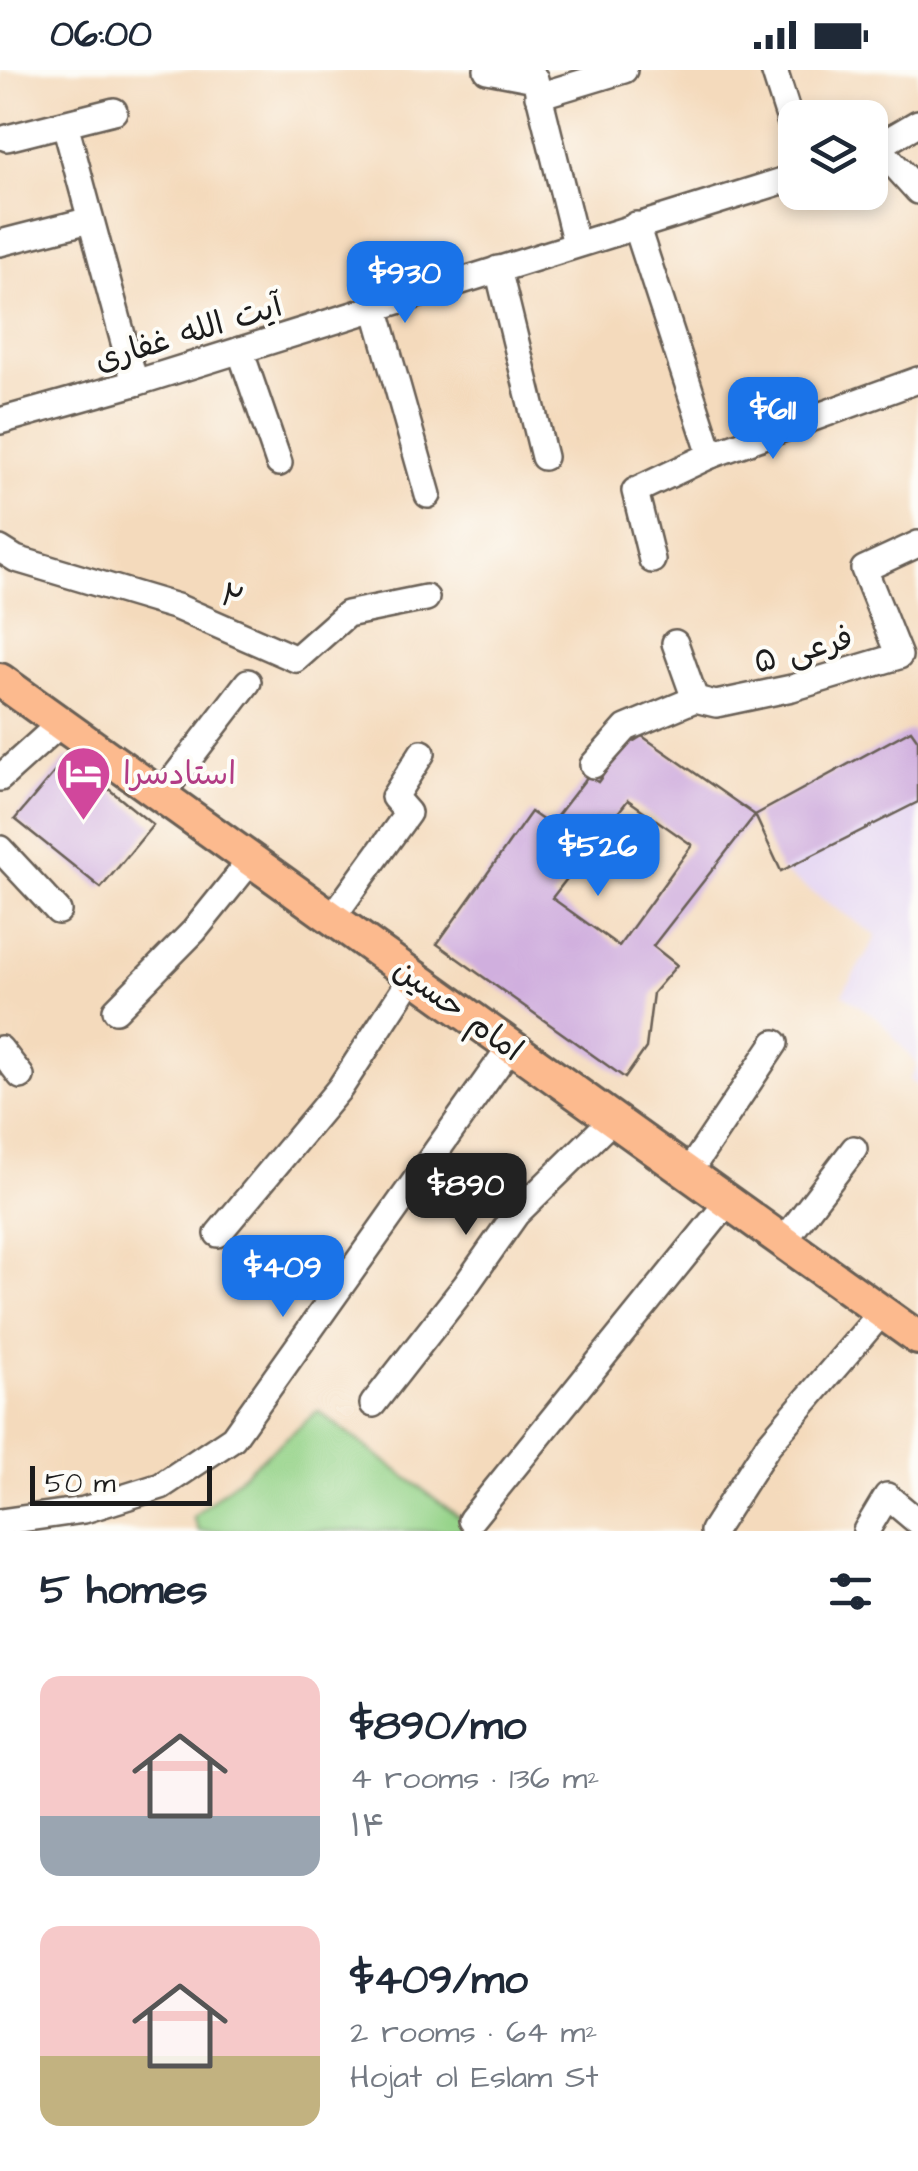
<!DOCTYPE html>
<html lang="en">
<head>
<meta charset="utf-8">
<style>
  :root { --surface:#fff; --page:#f2f2f3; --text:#1f2937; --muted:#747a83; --accent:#1a73e8 }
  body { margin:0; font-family:"Architects Daughter","Playpen Sans Arabic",sans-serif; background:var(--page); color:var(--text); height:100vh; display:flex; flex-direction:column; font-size:38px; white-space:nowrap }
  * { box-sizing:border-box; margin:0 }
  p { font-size:32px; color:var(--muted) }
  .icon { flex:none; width:55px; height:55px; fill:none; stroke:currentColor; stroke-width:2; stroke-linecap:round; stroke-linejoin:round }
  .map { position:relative; height:1461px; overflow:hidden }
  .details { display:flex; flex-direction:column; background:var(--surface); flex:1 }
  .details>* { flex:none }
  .controls { position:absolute; left:778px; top:30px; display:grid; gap:20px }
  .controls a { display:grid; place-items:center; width:110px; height:110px; border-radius:20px; background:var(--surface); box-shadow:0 5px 15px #0003; font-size:50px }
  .scale { position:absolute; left:30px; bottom:25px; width:182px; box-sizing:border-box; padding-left:10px; border:5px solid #1c1c1c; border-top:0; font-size:28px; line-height:35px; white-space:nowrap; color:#1c1c1c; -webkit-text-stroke:8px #fdfcf7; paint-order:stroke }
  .price { position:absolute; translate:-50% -85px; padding:0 22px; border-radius:20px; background:var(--accent); color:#fff; font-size:32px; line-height:65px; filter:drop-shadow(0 2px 5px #0008) }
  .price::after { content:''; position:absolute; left:50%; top:60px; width:30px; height:22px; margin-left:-15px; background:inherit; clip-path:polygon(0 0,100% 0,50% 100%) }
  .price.selected { background:#222; color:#fff }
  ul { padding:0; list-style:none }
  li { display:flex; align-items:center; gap:30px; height:250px; padding:0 40px }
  li span { display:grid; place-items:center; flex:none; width:280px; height:200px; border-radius:20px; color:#555 }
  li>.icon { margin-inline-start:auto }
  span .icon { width:120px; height:120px; fill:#fffc; stroke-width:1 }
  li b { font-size:42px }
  h2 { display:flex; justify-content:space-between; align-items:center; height:120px; padding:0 40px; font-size:42px }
  .status { display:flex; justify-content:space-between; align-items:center; height:70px; padding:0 50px; background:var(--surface); direction:ltr }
  .status svg { height:28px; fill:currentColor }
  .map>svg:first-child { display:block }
  .built { fill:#e3d3f2 }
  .green { fill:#95d389; stroke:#587852; stroke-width:2.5 }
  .building { fill:#d0afde; fill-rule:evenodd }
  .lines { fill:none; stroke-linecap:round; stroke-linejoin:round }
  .minor-casing { stroke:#685e54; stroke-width:30 }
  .major-casing { stroke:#685e54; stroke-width:38 }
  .minor { stroke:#fff; stroke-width:25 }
  .major { stroke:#fcba8e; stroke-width:32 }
  .labels { text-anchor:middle; stroke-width:8; stroke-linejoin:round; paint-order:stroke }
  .street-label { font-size:32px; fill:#1c1c1c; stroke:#fdfcf7 }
  .hotel-label { font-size:32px; fill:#b23c85; stroke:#fdfcf7; text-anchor:start }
</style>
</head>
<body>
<div class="status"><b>06:00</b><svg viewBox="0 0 49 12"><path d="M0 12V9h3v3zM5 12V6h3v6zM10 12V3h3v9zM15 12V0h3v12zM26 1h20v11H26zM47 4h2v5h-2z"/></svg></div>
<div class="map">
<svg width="918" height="1461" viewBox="0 0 918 1461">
  <rect width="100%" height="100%" fill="#fdfcf7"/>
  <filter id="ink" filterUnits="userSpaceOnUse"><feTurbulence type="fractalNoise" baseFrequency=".01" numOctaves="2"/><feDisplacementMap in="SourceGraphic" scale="20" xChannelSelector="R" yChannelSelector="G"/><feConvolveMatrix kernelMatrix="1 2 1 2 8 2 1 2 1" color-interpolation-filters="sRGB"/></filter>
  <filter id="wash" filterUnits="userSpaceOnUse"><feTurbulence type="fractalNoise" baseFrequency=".0048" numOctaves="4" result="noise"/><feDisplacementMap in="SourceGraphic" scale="40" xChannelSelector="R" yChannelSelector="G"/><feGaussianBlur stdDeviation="2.25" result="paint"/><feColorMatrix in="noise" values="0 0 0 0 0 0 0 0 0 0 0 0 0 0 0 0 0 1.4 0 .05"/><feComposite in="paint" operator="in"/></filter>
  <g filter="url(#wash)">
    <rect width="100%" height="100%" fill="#f4dabc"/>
    <path class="built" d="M911 660 918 670V1017L909 1010 917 995 880 950 842 924 877 866 781 801 755 745Z"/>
    <path class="green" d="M318 1341 478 1461H199L193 1447Z"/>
    <g id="blocks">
      <g class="building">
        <path d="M911 660 918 670V732L781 801 755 745Z"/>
        <path d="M642 666 755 745 653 876 677 895 653 923 646 978 625 1008 437 874 531 742 550 755 588 706 598 712 623 678ZM628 730 692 775 619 876 552 828Z"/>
        <path d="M68 686 153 755 101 818 15 749Z"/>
      </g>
    </g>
  </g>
  <g filter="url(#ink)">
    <use href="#blocks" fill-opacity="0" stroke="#685e54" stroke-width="2.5"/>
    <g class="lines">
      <defs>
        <g id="minor">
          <path d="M487 0 535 9 576 174"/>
          <path d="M774 0 795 66"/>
          <path d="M538 26 624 0"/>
          <path d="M65 54 135 313"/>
          <path d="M7 68 114 41"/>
          <path d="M879 78 918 121"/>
          <path d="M870 81 918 53"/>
          <path d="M636 155 711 385"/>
          <path d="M0 173 90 150"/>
          <path d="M498 199 544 387"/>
          <path d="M375 237 428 425"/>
          <path d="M240 280 279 393"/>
          <path d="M0 351 135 313 795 107"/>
          <path d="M0 479 16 489 177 537 296 589 347 544 426 528"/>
          <path d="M652 490 635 421 711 385 918 310"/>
          <path d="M675 573 695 629"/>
          <path d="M593 695 626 658 695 629 716 634 792 618 899 586 864 499 918 474"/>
          <path d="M0 708 60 654"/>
          <path d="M161 725 248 612"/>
          <path d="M0 779 58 841"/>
          <path d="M332 848 408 743 394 727 422 683"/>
          <path d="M116 940 194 861 252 789"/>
          <path d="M0 979 21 1006"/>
          <path d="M688 1103 775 973"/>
          <path d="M218 1164 340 1018 413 906"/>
          <path d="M783 1172 854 1079"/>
          <path d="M373 1334 466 1215 516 1144 613 1049"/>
          <path d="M471 1450 728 1132"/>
          <path d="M0 1452 84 1440 161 1416 233 1368 511 976"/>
          <path d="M713 1461 768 1375 882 1242"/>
          <path d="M866 1461 887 1426 918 1452"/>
        </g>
        <path id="major" d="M0 610 918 1268"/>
      </defs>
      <use href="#minor" class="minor-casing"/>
      <use href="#major" class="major-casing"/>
      <use href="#minor" class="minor"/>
      <use href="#major" class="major"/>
    </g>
  </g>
  <defs>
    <symbol id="hotel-pin" viewBox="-11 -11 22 30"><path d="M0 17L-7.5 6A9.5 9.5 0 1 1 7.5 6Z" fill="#d1479c" stroke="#fdfcf7"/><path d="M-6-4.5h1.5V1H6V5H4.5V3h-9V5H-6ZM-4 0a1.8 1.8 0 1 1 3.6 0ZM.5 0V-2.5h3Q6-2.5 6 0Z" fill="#fff"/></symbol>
  </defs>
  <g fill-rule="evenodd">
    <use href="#hotel-pin" x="52" y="672" width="63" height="86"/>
  </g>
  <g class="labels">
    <g class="street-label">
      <text transform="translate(188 262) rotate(-17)" y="11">آیت الله غفاری</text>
      <text transform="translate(232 526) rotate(23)" y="11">۲</text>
      <text transform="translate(803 579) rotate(-15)" y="11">فرعی ۵</text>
      <text transform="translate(459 939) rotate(36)" y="11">امام حسین</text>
    </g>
    <g class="hotel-label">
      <text x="123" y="714">استادسرا</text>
    </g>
  </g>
</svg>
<div class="controls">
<a><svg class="icon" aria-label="layers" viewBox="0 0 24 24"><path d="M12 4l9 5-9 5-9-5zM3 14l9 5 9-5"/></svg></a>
</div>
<div class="scale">50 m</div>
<b class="price" style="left:405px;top:256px">$930</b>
<b class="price" style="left:773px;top:392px">$611</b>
<b class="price" style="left:598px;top:829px">$526</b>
<b class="price selected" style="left:466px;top:1168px">$890</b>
<b class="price" style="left:283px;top:1250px">$409</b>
</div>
<section class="details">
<h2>5 homes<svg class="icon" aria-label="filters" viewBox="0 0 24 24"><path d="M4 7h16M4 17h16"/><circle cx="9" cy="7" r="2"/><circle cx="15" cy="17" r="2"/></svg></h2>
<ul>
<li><span style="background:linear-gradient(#f6c9c9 70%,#9aa5b1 0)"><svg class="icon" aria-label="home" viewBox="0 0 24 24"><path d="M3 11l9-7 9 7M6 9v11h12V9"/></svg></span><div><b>$890/mo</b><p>4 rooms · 136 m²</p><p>۱۴</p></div></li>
<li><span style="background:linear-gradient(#f6c9c9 65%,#c2b280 0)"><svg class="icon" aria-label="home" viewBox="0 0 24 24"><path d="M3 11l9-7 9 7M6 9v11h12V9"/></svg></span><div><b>$409/mo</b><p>2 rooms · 64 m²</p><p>Hojat ol Eslam St</p></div></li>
</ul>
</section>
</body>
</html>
